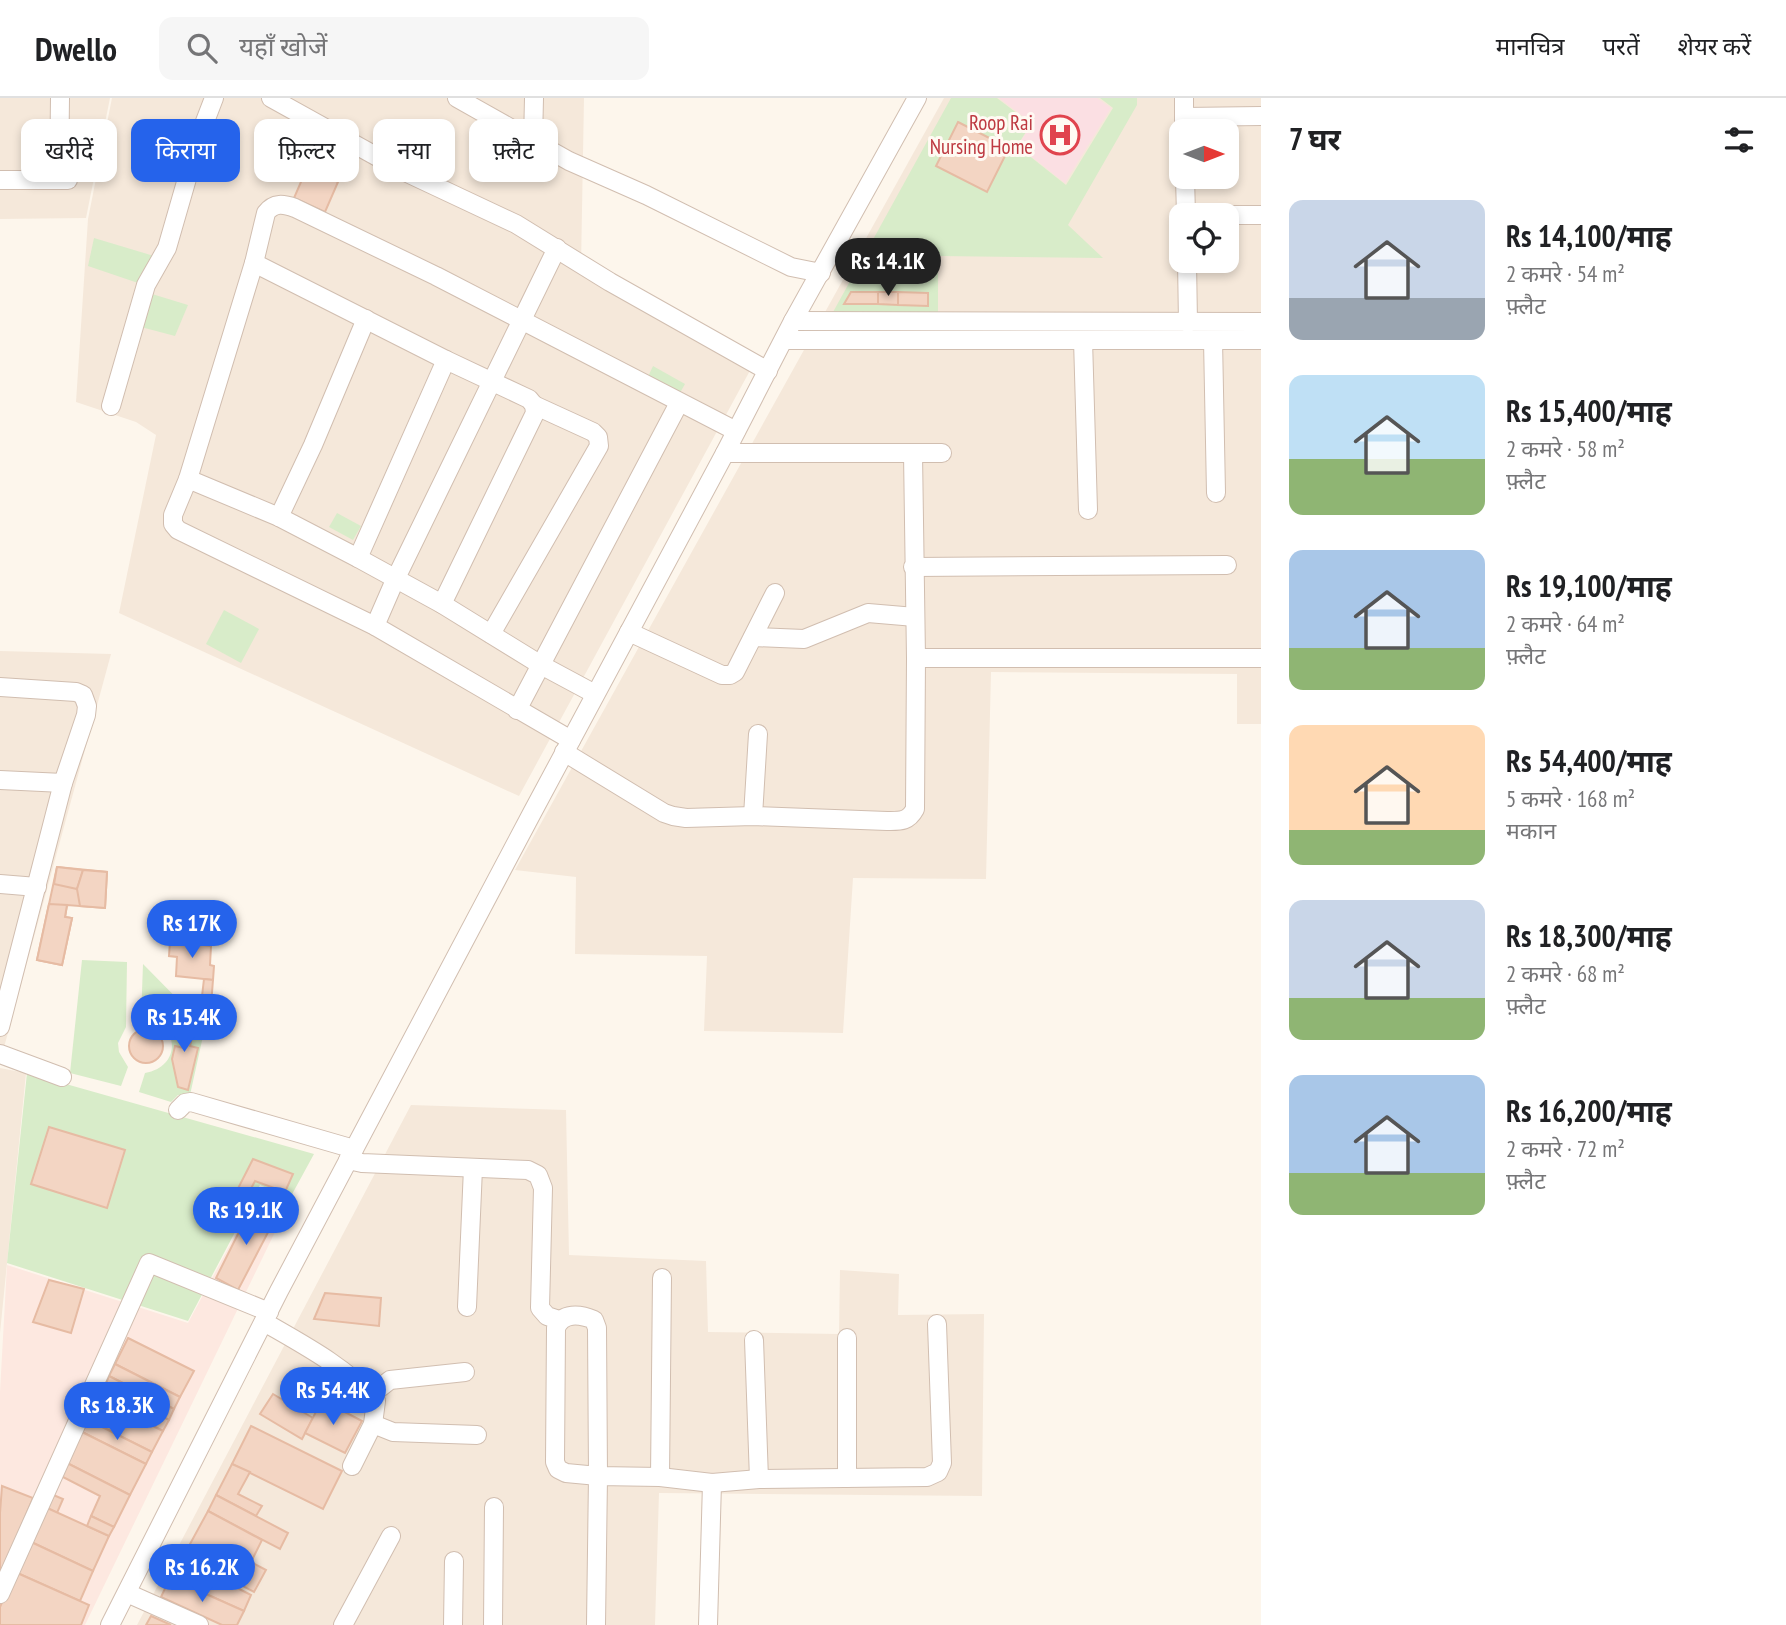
<!DOCTYPE html>
<html lang="hi">
<head>
<meta charset="utf-8">
<style>
  :root { --surface:#fff; --page:#f6f6f6; --text:#202124; --muted:#757577; --line:#e0e0e0; --accent:#2563eb }
  body { margin:0; font-family:"PT Sans Narrow","Noto Sans Devanagari",sans-serif; background:var(--page); color:var(--text); height:100vh; display:flex; flex-direction:column; font-size:26px; white-space:nowrap }
  * { box-sizing:border-box; margin:0 }
  p { font-size:23px; color:var(--muted) }
  .icon { flex:none; width:38px; height:38px; fill:none; stroke:currentColor; stroke-width:2; stroke-linecap:round; stroke-linejoin:round }
  .map { position:relative; flex:1; overflow:hidden }
  .drawer { display:flex; flex-direction:column; background:var(--surface); width:525px }
  .drawer>* { flex:none }
  .hud { position:absolute; left:21px; top:21px; width:665px; height:63px; display:flex; gap:14px }
  .needle { width:46px; rotate:90deg }
  .controls { position:absolute; left:1169px; top:21px; display:grid; gap:14px }
  .controls a { display:grid; place-items:center; width:70px; height:70px; border-radius:14px; background:var(--surface); box-shadow:0 4px 10px #0003; font-size:35px }
  .price { position:absolute; translate:-50% -60px; padding:0 16px; border-radius:24px; background:var(--accent); color:#fff; font-size:23px; line-height:46px; filter:drop-shadow(0 2px 4px #0008) }
  .price::after { content:''; position:absolute; left:50%; top:42px; width:21px; height:16px; margin-left:-10px; background:inherit; clip-path:polygon(0 0,100% 0,50% 100%) }
  .price.selected { background:#222; color:#fff }
  ul { padding:0; list-style:none }
  li { display:flex; align-items:center; gap:21px; height:175px; padding:0 28px }
  li span { display:grid; place-items:center; flex:none; width:196px; height:140px; border-radius:14px; color:#555 }
  li>.icon { margin-inline-start:auto }
  span .icon { width:84px; height:84px; fill:#fffc; stroke-width:1 }
  li b { font-size:30px }
  h2 { display:flex; justify-content:space-between; align-items:center; height:84px; padding:0 28px; font-size:30px }
  .tag { padding:0 24px; border-radius:14px; background:var(--surface); box-shadow:0 4px 10px #0003; font-size:24px; line-height:63px }
  .tag.selected { background:var(--accent); color:#fff }
  header { display:flex; align-items:center; gap:42px; box-sizing:border-box; height:98px; padding:0 35px; background:var(--surface); border-bottom:2px solid var(--line) }
  header strong { font-size:33px }
  nav { display:flex; gap:38px; margin-inline-start:auto; font-size:24px }
  .search { width:490px; height:63px; background:var(--page); display:flex; align-items:center; gap:18px; box-sizing:border-box; padding:0 24px; border-radius:14px; color:var(--muted); font-size:26px }
  main { display:flex; flex:1; min-height:0 }
  .map>svg:first-child { display:block }
  .residential { fill:#f5e8da; fill-rule:evenodd }
  .commercial { fill:#fde8e0 }
  .medical { fill:#fbdfe3 }
  .green { fill:#d8ecc9 }
  .building { fill:#f3d5c3; stroke:#e6bba3; stroke-width:2 }
  .lines { fill:none; stroke-linecap:round; stroke-linejoin:round }
  .minor-casing { stroke:#d1beb0; stroke-width:20 }
  .minor { stroke:#fff; stroke-width:18 }
  .labels { text-anchor:middle; stroke-width:6; stroke-linejoin:round; paint-order:stroke }
  .health-label { font-size:21px; fill:#be3a42; stroke:#fffaf3; text-anchor:end }
</style>
</head>
<body>
<header>
<strong>Dwello</strong>
<div class="search"><svg class="icon" aria-label="search" viewBox="0 0 24 24"><circle cx="10" cy="10" r="6"/><path d="M15 15l6 6"/></svg>यहाँ खोजें</div>
<nav><a>मानचित्र</a><a>परतें</a><a>शेयर करें</a></nav>
</header>
<main>
<div class="map">
<svg width="1261" height="1527" viewBox="0 0 1261 1527">
  <rect width="100%" height="100%" fill="#fdf6ec"/>
  <g class="residential">
    <path d="M0 0H110L86 120 0 121Z"/>
    <path d="M112 0H274L753 267 519 698 119 515 156 337 136 324 76 304 88 121Z"/>
    <path d="M282 0H584L581 168Z"/>
    <path d="M944 0H1261V626H1237V576L991 574 986 781 853 780 843 935 704 933 707 858 575 856 576 779 515 772ZM1181 33H1227V79H1181ZM1181 117H1227V163H1181Z"/>
    <path d="M0 553 111 556 0 964Z"/>
    <path d="M0 970 26 975 0 1235Z"/>
    <path d="M411 1007 566 1012 569 1157 706 1163 708 1234 839 1236 840 1172 899 1176 898 1217 984 1216 982 1398 659 1395 655 1527H137Z"/>
  </g>
  <path class="commercial" d="M261 1089 290 1103 85 1527H0V1294L7 1167 188 1225Z"/>
  <path class="medical" d="M999 0H1097L1111 10 1065 85 1018 48 1032 25Z"/>
  <g class="green">
    <path d="M951 0H997L1031 26 1017 48 1066 87 1113 10 1100 0H1137V7L1068 127 1103 160 938 158V224L827 225Z"/>
    <path d="M94 140 154 158 138 185 88 168Z"/>
    <path d="M152 196 188 207 175 238 141 229Z"/>
    <path d="M653 268 685 286 677 300 646 283Z"/>
    <path d="M337 415 361 428 353 442 329 429Z"/>
    <path d="M224 512 259 531 241 565 206 546Z"/>
    <path d="M82 862 127 864 126 929 118 945 119 954 128 969 121 988 70 975Z"/>
    <path d="M143 866 205 929 190 997H178L171 1004 139 994 145 975C183 969 180 922 141 921Z"/>
    <path d="M27 975 314 1056 290 1100 260 1087 188 1223 7 1165Z"/>
  </g>
  <g class="building">
    <path d="M958 24 1009 50 987 94 936 68Z"/>
    <path d="M307 70 338 84 325 114 294 100Z"/>
    <path d="M851 194H878V206H844Z"/>
    <path d="M878 194H898V207L878 206Z"/>
    <path d="M898 194 928 195V208L898 207Z"/>
    <path d="M57 769 107 774 105 810 67 807 65 819 72 820 62 867 37 862Z"/>
    <path d="M57 769 83 772 77 791 54 786Z"/>
    <path d="M83 772 107 774 105 810 80 808 77 791Z"/>
    <path d="M49 806 67 807 65 819 72 820 62 867 37 862Z"/>
    <path d="M170 843 211 848 210 867 214 868 213 882 176 878 177 859 169 858Z"/>
    <path d="M204 881 213 882 211 907H201Z"/>
    <path d="M171 921 195 927 190 948 198 950 188 992 178 989 172 961 175 948 184 950 186 939 169 930Z"/>
    <circle cx="146" cy="948" r="17"/>
    <path d="M49 1029 125 1052 107 1110 31 1086Z"/>
    <path d="M253 1061 293 1076 285 1094 255 1083 237 1117 227 1112Z"/>
    <path d="M253 1106 276 1119 238 1192 216 1180Z"/>
    <path d="M49 1182 84 1191 71 1235 33 1224Z"/>
    <path d="M325 1195 381 1200 379 1228 314 1221Z"/>
    <path d="M128 1240 194 1273 180 1299 115 1266Z"/>
    <path d="M115 1266 180 1299 174 1311 109 1278Z"/>
    <path d="M109 1278 174 1311 169 1322 104 1290Z"/>
    <path d="M104 1290 169 1322 163 1333 98 1301Z"/>
    <path d="M273 1296 313 1320 302 1341 260 1316Z"/>
    <path d="M98 1301 163 1333 152 1354 88 1322Z"/>
    <path d="M322 1302 362 1323 345 1355 305 1335Z"/>
    <path d="M88 1322 152 1354 146 1366 82 1334Z"/>
    <path d="M251 1328 342 1373 323 1411 232 1366Z"/>
    <path d="M82 1334 146 1366 130 1397 67 1365Z"/>
    <path d="M67 1365 130 1397 114 1429 91 1418 100 1398 61 1378Z"/>
    <path d="M232 1366 250 1374 238 1396 262 1408 256 1418 216 1397Z"/>
    <path d="M2 1388 33 1400 0 1479V1415Z"/>
    <path d="M51 1396 63 1401 57 1415 45 1409Z"/>
    <path d="M216 1397 288 1435 280 1451 208 1413Z"/>
    <path d="M45 1409 109 1438 93 1473 29 1443Z"/>
    <path d="M208 1413 262 1442 251 1464 266 1472 254 1494 184 1457Z"/>
    <path d="M91 1418 114 1429 109 1438 87 1428Z"/>
    <path d="M29 1443 93 1473 80 1503 15 1474Z"/>
    <path d="M181 1461 251 1497 244 1513 170 1480Z"/>
    <path d="M15 1474 89 1507 81 1527H0V1509Z"/>
    <path d="M170 1480 244 1513 237 1527H222L161 1499Z"/>
    <path d="M151 1518 171 1527H146Z"/>
  </g>
  <g class="lines">
    <defs>
      <g id="minor">
        <path d="M271 0 401 72 516 126 610 184 768 273"/>
        <path d="M457 0 569 63 646 97 791 169 821 175"/>
        <path d="M1184 0V33"/>
        <path d="M1184 19 1261 18"/>
        <path d="M533 43 534 0"/>
        <path d="M1185 79 1186 117"/>
        <path d="M0 82H68"/>
        <path d="M59 82 60 0"/>
        <path d="M1227 117H1261"/>
        <path d="M1187 163 1188 225"/>
        <path d="M254 165 446 262 529 301 534 307 535 315 442 506"/>
        <path d="M793 223 1261 224"/>
        <path d="M784 242H1261"/>
        <path d="M1083 242 1088 412"/>
        <path d="M1213 242 1216 395"/>
        <path d="M111 308 146 187 167 150 199 39 214 0"/>
        <path d="M725 355H942"/>
        <path d="M188 381 279 419 358 460 442 506 541 567 595 596"/>
        <path d="M279 419 313 347 366 221"/>
        <path d="M358 460 446 262"/>
        <path d="M913 469 1227 467"/>
        <path d="M375 528 395 482 557 150"/>
        <path d="M629 534 722 577H730L735 574 775 495"/>
        <path d="M491 536 599 348 598 339 593 334 534 307"/>
        <path d="M753 539 804 541 868 515 915 519"/>
        <path d="M916 560H1261"/>
        <path d="M0 589 76 594 83 597 87 608 86 617 63 685 0 929"/>
        <path d="M517 612 679 305"/>
        <path d="M571 642 375 528 178 432 173 426V417L188 381 254 165 266 115C274 104 284 106 295 110L436 178 736 333"/>
        <path d="M564 654 664 715 673 718 686 720 753 718 887 723C900 723 908 724 915 711L916 560 913 355"/>
        <path d="M0 682 63 685"/>
        <path d="M753 718 758 636"/>
        <path d="M0 786 37 789"/>
        <path d="M0 956 62 979"/>
        <path d="M178 1012 185 1005 191 1004 354 1051"/>
        <path d="M348 1062 362 1065 528 1072 538 1077 543 1090 540 1210 547 1218 559 1222"/>
        <path d="M467 1209 473 1070"/>
        <path d="M264 1224C302 1246 346 1269 376 1303L373 1326 352 1368"/>
        <path d="M847 1240V1380"/>
        <path d="M754 1242 759 1381"/>
        <path d="M371 1297 390 1282 465 1274"/>
        <path d="M373 1326 393 1334 477 1337"/>
        <path d="M660 1379 662 1180"/>
        <path d="M127 1495 199 1527"/>
        <path d="M0 1496 149 1165 269 1214"/>
        <path d="M110 1527 279 1193 532 715 725 355 793 223 917 0"/>
        <path d="M343 1527 391 1438"/>
        <path d="M453 1527 454 1463"/>
        <path d="M493 1527 494 1409"/>
        <path d="M596 1527 598 1378 597 1230 594 1222C580 1216 562 1214 556 1230L555 1364 558 1371 566 1375 598 1378 660 1379 712 1385 759 1381 927 1379 938 1374 942 1365 937 1226"/>
        <path d="M708 1527 712 1385"/>
      </g>
    </defs>
    <use href="#minor" class="minor-casing"/>
    <use href="#minor" class="minor"/>
  </g>
  <defs>
    <symbol id="hospital-ring" viewBox="-11 -11 22 22"><circle r="9.5" fill="#fffaf3" stroke="#e0444e" stroke-width="1.5"/><path d="M-5-5h3v3.5h4V-5h3V5h-3V1.5h-4V5h-3Z" fill="#e0444e"/></symbol>
  </defs>
  <g fill-rule="evenodd">
    <use href="#hospital-ring" x="1038" y="15" width="44" height="44"/>
  </g>
  <g class="labels">
    <g class="health-label">
      <text x="1033" y="32">Roop Rai<tspan x="1033" dy="24">Nursing Home</tspan></text>
    </g>
  </g>
</svg>
<div class="controls">
<a><svg class="needle" viewBox="-14 -14 28 28"><path d="M0-13l5 13h-10z" fill="#e53935"/><path d="M0 13l5-13h-10z" fill="#757577"/></svg></a>
<a><svg class="icon" aria-label="locate" viewBox="0 0 24 24"><circle cx="12" cy="12" r="6"/><path d="M12 2v4M12 18v4M2 12h4M18 12h4"/></svg></a>
</div>
<b class="price selected" style="left:888px;top:200px">Rs 14.1K</b>
<b class="price" style="left:192px;top:862px">Rs 17K</b>
<b class="price" style="left:184px;top:956px">Rs 15.4K</b>
<b class="price" style="left:246px;top:1149px">Rs 19.1K</b>
<b class="price" style="left:333px;top:1329px">Rs 54.4K</b>
<b class="price" style="left:117px;top:1344px">Rs 18.3K</b>
<b class="price" style="left:202px;top:1506px">Rs 16.2K</b>
<div class="hud">
<a class="tag">खरीदें</a>
<a class="tag selected">किराया</a>
<a class="tag">फ़िल्टर</a>
<a class="tag">नया</a>
<a class="tag">फ़्लैट</a>
</div>
</div>
<section class="drawer">
<h2>7 घर<svg class="icon" aria-label="filters" viewBox="0 0 24 24"><path d="M4 7h16M4 17h16"/><circle cx="9" cy="7" r="2"/><circle cx="15" cy="17" r="2"/></svg></h2>
<ul>
<li><span style="background:linear-gradient(#c9d6e8 70%,#9aa5b1 0)"><svg class="icon" aria-label="home" viewBox="0 0 24 24"><path d="M3 11l9-7 9 7M6 9v11h12V9"/></svg></span><div><b>Rs 14,100/माह</b><p>2 कमरे · 54 m²</p><p>फ़्लैट</p></div></li>
<li><span style="background:linear-gradient(#bfe0f5 60%,#8fb573 0)"><svg class="icon" aria-label="home" viewBox="0 0 24 24"><path d="M3 11l9-7 9 7M6 9v11h12V9"/></svg></span><div><b>Rs 15,400/माह</b><p>2 कमरे · 58 m²</p><p>फ़्लैट</p></div></li>
<li><span style="background:linear-gradient(#a9c7e8 70%,#8fb573 0)"><svg class="icon" aria-label="home" viewBox="0 0 24 24"><path d="M3 11l9-7 9 7M6 9v11h12V9"/></svg></span><div><b>Rs 19,100/माह</b><p>2 कमरे · 64 m²</p><p>फ़्लैट</p></div></li>
<li><span style="background:linear-gradient(#ffd9b3 75%,#8fb573 0)"><svg class="icon" aria-label="home" viewBox="0 0 24 24"><path d="M3 11l9-7 9 7M6 9v11h12V9"/></svg></span><div><b>Rs 54,400/माह</b><p>5 कमरे · 168 m²</p><p>मकान</p></div></li>
<li><span style="background:linear-gradient(#c9d6e8 70%,#8fb573 0)"><svg class="icon" aria-label="home" viewBox="0 0 24 24"><path d="M3 11l9-7 9 7M6 9v11h12V9"/></svg></span><div><b>Rs 18,300/माह</b><p>2 कमरे · 68 m²</p><p>फ़्लैट</p></div></li>
<li><span style="background:linear-gradient(#a9c7e8 70%,#8fb573 0)"><svg class="icon" aria-label="home" viewBox="0 0 24 24"><path d="M3 11l9-7 9 7M6 9v11h12V9"/></svg></span><div><b>Rs 16,200/माह</b><p>2 कमरे · 72 m²</p><p>फ़्लैट</p></div></li>
</ul>
</section>
</main>
</body>
</html>
